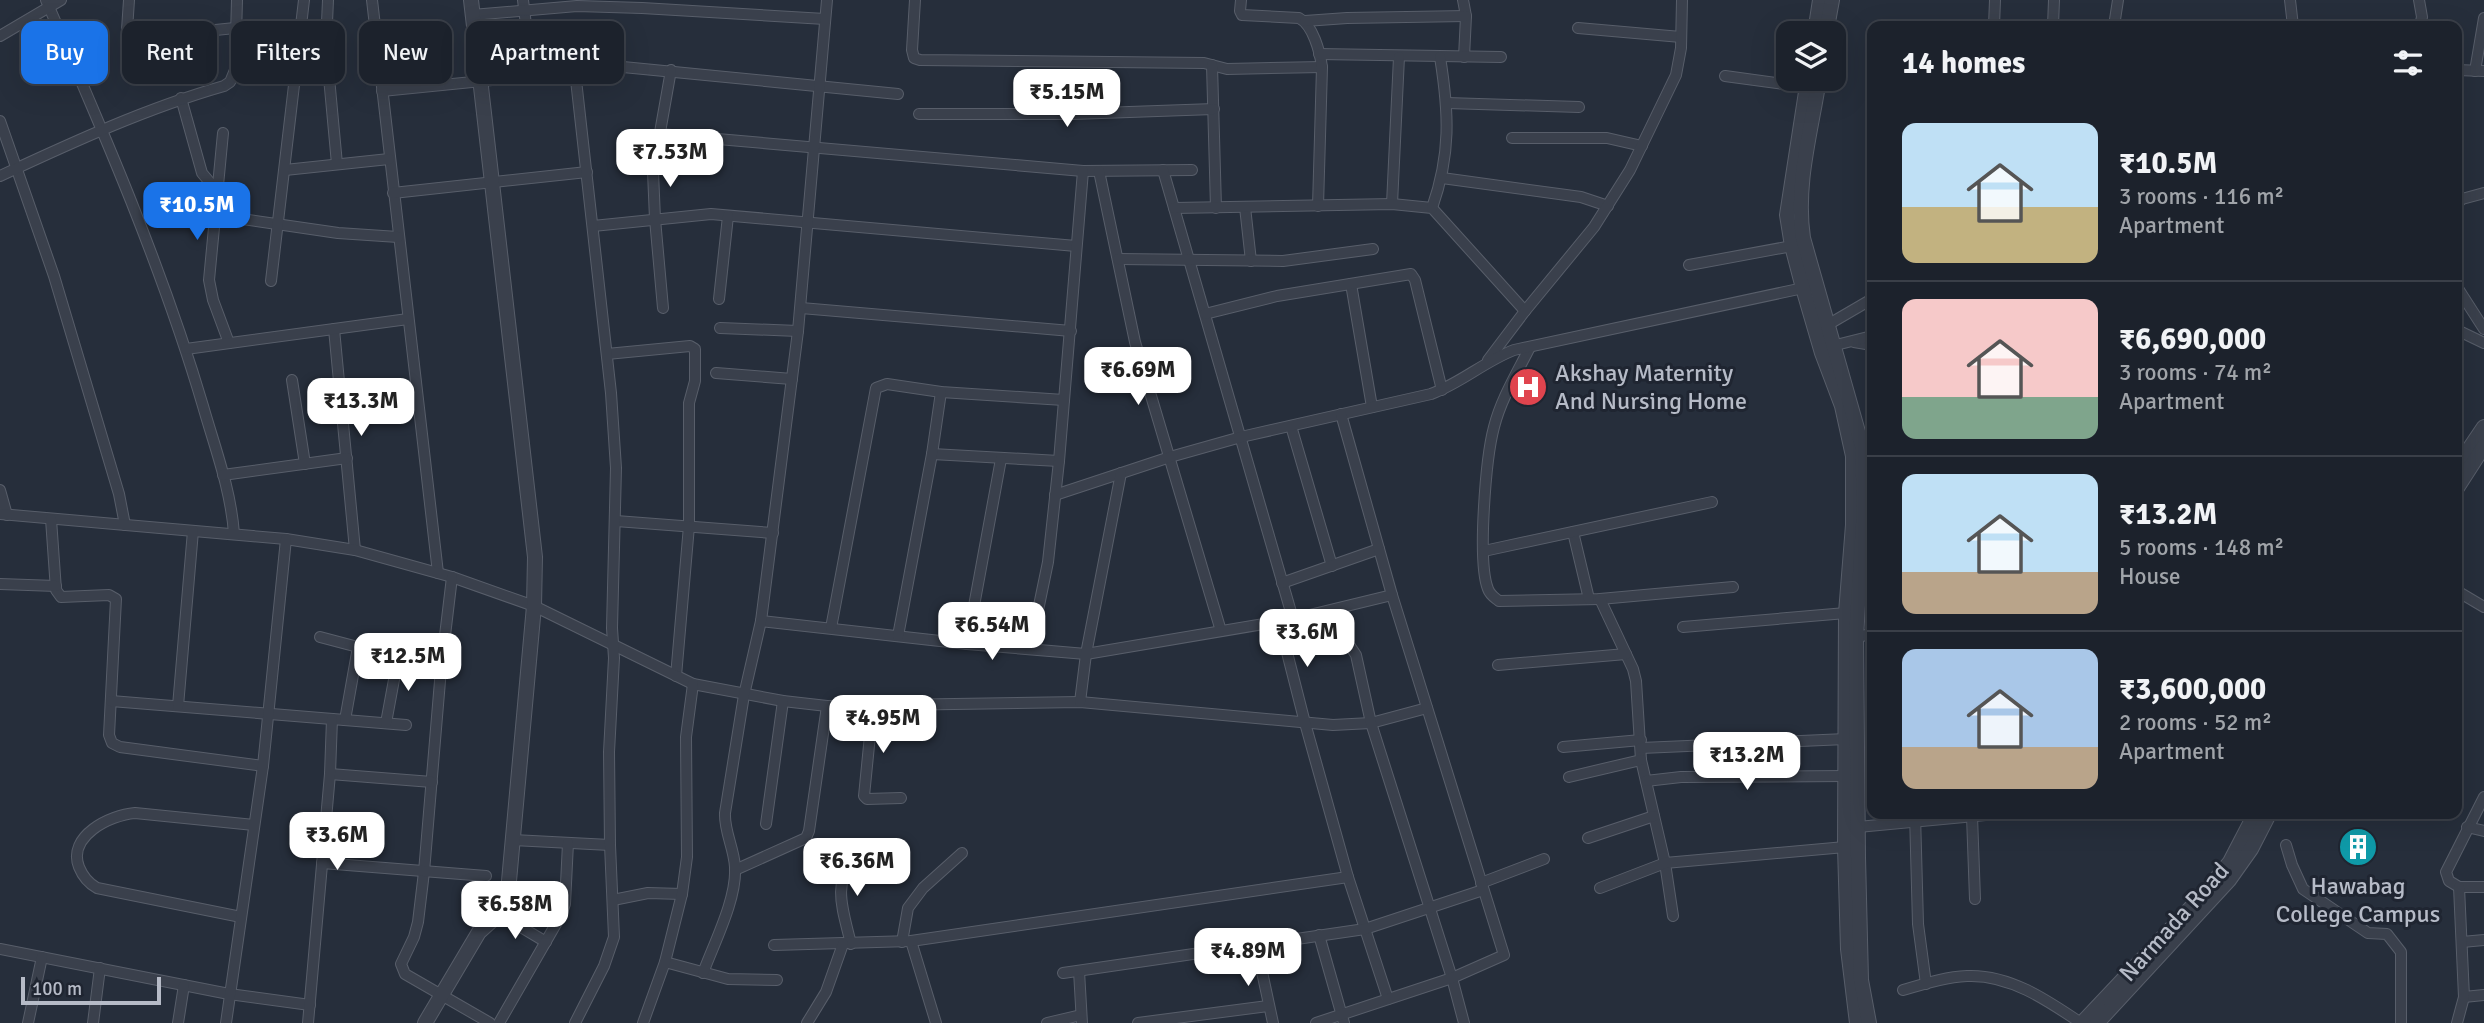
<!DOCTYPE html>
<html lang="en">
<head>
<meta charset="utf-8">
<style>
  :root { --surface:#1c222c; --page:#252a34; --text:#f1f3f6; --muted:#a0a4a9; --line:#3a3f48; --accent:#1a73e8 }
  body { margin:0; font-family:Signika,sans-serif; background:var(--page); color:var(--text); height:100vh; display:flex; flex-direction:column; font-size:26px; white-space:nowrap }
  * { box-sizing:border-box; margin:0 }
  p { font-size:23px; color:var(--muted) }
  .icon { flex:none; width:38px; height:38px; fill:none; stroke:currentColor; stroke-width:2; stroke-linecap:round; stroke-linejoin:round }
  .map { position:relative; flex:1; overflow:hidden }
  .panel { position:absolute; left:1867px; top:21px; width:595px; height:798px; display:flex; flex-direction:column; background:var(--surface); border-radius:14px; box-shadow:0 7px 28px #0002,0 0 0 2px var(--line) }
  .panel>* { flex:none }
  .top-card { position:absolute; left:21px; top:21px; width:665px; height:63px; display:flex; gap:14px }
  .buttons { position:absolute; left:1776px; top:21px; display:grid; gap:14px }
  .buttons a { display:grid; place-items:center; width:70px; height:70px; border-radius:14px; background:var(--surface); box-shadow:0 7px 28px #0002,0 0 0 2px var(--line); font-size:35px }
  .scale { position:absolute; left:21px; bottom:18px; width:140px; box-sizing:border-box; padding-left:7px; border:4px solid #b6bbc7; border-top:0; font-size:19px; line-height:24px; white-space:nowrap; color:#b6bbc7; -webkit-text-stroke:5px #1f2531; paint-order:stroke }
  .price { position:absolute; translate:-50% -60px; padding:0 16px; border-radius:14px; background:#fff; color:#222; font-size:23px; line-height:46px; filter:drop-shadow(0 2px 4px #0008) }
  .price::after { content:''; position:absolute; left:50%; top:42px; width:21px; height:16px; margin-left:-10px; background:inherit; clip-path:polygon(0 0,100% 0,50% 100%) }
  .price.on { background:var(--accent); color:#fff }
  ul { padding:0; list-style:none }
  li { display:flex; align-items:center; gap:21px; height:175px; padding:0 35px }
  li+li { border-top:2px solid var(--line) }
  li span { display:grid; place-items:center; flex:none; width:196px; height:140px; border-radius:14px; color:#555 }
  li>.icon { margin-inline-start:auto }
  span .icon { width:84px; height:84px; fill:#fffc; stroke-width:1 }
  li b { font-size:30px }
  h2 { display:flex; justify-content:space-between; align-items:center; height:84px; padding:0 35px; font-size:30px }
  .pill { padding:0 24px; border-radius:14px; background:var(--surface); box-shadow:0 7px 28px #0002,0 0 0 2px var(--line); font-size:24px; line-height:63px }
  .pill.on { background:var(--accent); color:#fff }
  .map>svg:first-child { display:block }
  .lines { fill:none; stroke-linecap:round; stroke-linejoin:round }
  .minor-casing { stroke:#585e6a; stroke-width:12 }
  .tertiary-casing { stroke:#585e6a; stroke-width:16 }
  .minor { stroke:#3a404c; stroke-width:10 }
  .tertiary { stroke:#3a404c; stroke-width:14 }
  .labels { text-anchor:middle; stroke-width:6; stroke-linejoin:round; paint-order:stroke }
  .poi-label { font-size:24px; fill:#b6bbc7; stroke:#1f2531; text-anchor:start }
  .street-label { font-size:24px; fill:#b6bbc7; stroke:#1f2531 }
</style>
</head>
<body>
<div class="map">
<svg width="2484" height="1023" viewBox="0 0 2484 1023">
  <rect width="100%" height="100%" fill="#262e3b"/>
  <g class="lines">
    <defs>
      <g id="minor">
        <path d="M46 0C104 133 162 267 203 406 215 448 231 490 234 534"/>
        <path d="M129 0 127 30 130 36 137 38 235 28"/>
        <path d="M328 0 326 45 337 164"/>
        <path d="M372 0 438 573"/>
        <path d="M523 0 532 75"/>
        <path d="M915 0 912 50 914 58 920 60 1204 63 1227 69 1322 67"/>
        <path d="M1241 0 1240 11 1242 15 1299 18C1313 25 1320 52 1322 67L1318 206"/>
        <path d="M1463 0 1466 16 1464 57"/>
        <path d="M2290 0 2293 26"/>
        <path d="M2419 0 2422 17 2420 26"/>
        <path d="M472 15 577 6 642 8 825 19"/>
        <path d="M1305 21 1347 18 1466 16"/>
        <path d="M1994 26 1995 0"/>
        <path d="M2053 26 2054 0"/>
        <path d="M2114 26 2118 0"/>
        <path d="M1578 28 1681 37"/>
        <path d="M0 36 61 0"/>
        <path d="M1319 54 1501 57"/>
        <path d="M1212 65 1216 208"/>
        <path d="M2457 70 2484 71"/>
        <path d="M2475 71 2484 18"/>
        <path d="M1725 76 1806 87"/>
        <path d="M382 91 623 67 898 94"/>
        <path d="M181 98 202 173 217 191"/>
        <path d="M1447 103 1579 107"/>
        <path d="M919 114H1073L1214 109"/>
        <path d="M0 121 54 276 119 494 125 525"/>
        <path d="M223 133 209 280 213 300 229 343"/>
        <path d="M660 134 1083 171 1192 170"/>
        <path d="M1512 138H1607L1642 146"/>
        <path d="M285 170 389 159"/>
        <path d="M1163 170 1293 619"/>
        <path d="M1099 171 1135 342 1221 631"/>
        <path d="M0 176C73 142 147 108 224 86L230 82 235 70 237 0"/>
        <path d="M1442 178 1581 197 1608 206"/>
        <path d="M393 193 587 172"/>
        <path d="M1392 204 1399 57"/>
        <path d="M2457 204 2462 199 2484 193"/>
        <path d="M1245 207 1251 261"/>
        <path d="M1174 208 1392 204 1432 208 1525 311"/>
        <path d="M1432 208C1451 154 1449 113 1440 57"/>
        <path d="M215 215 338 233 398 237"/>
        <path d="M593 226 711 214 1076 246"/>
        <path d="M1118 259 1283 261 1373 249"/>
        <path d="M1689 265 1792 246"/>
        <path d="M271 281 304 0"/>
        <path d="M1351 284 1372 407"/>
        <path d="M2457 287 2484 329"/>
        <path d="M719 299 728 216"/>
        <path d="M663 308 655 219 653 172 671 70"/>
        <path d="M801 308 1071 331"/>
        <path d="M1205 314 1277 296 1411 274 1415 280 1442 390"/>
        <path d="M1824 327 1872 299"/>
        <path d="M720 328 798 331"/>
        <path d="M334 329 355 550"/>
        <path d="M2457 330 2484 343"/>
        <path d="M1854 342 1872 345"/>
        <path d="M1530 347C1517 373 1501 399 1494 427 1486 457 1477 561 1488 589 1490 595 1494 597 1499 601L1600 599 1733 587"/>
        <path d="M1828 347 1872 336"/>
        <path d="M186 349 408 319"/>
        <path d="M607 354 690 346 695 349V381L689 403V526L676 676"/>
        <path d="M1488 360 1525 311 1594 227 1630 170 1676 75 1681 48 1682 0"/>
        <path d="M716 373 792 379"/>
        <path d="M292 380 305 464"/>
        <path d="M1291 426 1332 566"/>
        <path d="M932 454 1059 461"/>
        <path d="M223 475 347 458"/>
        <path d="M0 490 7 515"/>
        <path d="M1055 495 1170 457 1241 437 1431 394C1461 383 1485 361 1514 350L1808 287"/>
        <path d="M0 514 286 539 355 550 452 577 534 606 693 684 783 701 827 706 1080 702 1333 725 1371 723 1427 708"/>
        <path d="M51 519 56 590 61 597 109 595 116 599 109 735 112 743 120 747 263 766"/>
        <path d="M616 521 773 533"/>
        <path d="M1573 532 1589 599"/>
        <path d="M1484 551 1712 502"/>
        <path d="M452 577 441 669 424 872 418 922 414 937 401 964 405 974 490 1023"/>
        <path d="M1282 583 1379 549"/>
        <path d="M0 584 56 586"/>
        <path d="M2457 591 2484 607"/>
        <path d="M1600 599 1633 669 1636 681 1641 760 1665 863 1673 916"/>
        <path d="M1327 612 1356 655 1371 723 1452 978 1464 1023"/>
        <path d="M761 621 967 644 1086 654 1293 619 1392 595"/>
        <path d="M1279 621 1305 723 1348 877 1388 999"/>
        <path d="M1683 627 1846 613"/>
        <path d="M831 628 876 388 887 384 941 392 1064 400"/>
        <path d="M898 636 932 454 941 392"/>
        <path d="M320 637 441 669"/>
        <path d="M1856 637 1872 634"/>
        <path d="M967 644 1001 459"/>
        <path d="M1030 649 1048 562 1059 461 1083 171"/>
        <path d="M1498 665 1626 654"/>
        <path d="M111 701 406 725"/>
        <path d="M1080 702 1086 654 1121 473"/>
        <path d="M873 705 864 796 867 799 901 798"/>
        <path d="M178 706 193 531"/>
        <path d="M345 720 358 647"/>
        <path d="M386 723 398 658"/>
        <path d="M1563 747 1641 740"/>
        <path d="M1641 748 1846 739"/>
        <path d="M330 774 432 782"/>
        <path d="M1569 777 1641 760"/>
        <path d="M1646 781 1681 777 1846 776"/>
        <path d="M2484 797 2446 872 2449 881 2459 887H2484"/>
        <path d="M1915 814 1918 924 1926 984"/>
        <path d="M1972 816 1975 899"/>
        <path d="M766 824 783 701"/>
        <path d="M2467 827 2484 831"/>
        <path d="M1588 838 1654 816"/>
        <path d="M513 840 610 845"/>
        <path d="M2286 845 2292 865 2303 889 2368 933 2387 934 2401 952V1023"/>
        <path d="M322 863 486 876"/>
        <path d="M735 870 806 838 809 831 827 706"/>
        <path d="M1481 883 1544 859"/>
        <path d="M1600 888 1665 863 1845 847 1858 827 1996 814"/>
        <path d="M613 900 648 893 682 894"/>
        <path d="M499 914 546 942"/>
        <path d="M241 917 97 888C88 883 83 877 79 867 67 836 110 815 135 813L254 825"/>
        <path d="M1319 935 1344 1023"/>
        <path d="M911 941 936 1023"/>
        <path d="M902 942 908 908 923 888 962 853"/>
        <path d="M2462 942 2484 940"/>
        <path d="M851 944C841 903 834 889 853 850"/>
        <path d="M1256 944 1273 1023"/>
        <path d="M774 945 911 941 1348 877"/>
        <path d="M0 949 229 994 310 1005"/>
        <path d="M665 962 728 979 777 980"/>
        <path d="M1079 971 1082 1023"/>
        <path d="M703 973C714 943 737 899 735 867 734 848 724 831 725 813L744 695 761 621 798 331 827 0"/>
        <path d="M1063 973 1365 929 1483 890"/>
        <path d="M1903 990C1924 984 1945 977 1967 976 2009 974 2047 1000 2081 1023"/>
        <path d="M2464 997 2484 995"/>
        <path d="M28 1023 42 957"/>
        <path d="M93 1023 100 968"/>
        <path d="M178 1023 184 985"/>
        <path d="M226 1023 263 766 286 539"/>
        <path d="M308 1023 330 774 332 719"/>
        <path d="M499 1023 560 917 565 904 568 843"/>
        <path d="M575 1023 604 966 614 937 610 845 609 752 614 658 612 628 616 468 611 393 575 71"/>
        <path d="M643 1023 665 962 682 894 687 857 686 737 693 684"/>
        <path d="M807 1023 826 992 843 944"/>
        <path d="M1047 1023 1081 1015"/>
        <path d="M1138 1023 1268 1006"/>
        <path d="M1316 1023 1452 978 1504 955 1392 595 1341 414"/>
        <path d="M2457 1023 2464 997 2459 887"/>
      </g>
      <g id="tertiary">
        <path d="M1815 33 1820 0"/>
        <path d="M1826 33 1832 0"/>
        <path d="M1808 79 1787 215 1792 246 1803 288 1822 353 1842 406 1853 456V525L1846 613 1845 847 1848 949 1857 1023"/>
        <path d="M1819 79C1811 132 1795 184 1803 238L1862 446 1864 508 1856 637 1858 857 1861 980 1869 1023"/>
        <path d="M2457 467 2484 427"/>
        <path d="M2457 488 2484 446"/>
        <path d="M425 1023 479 932 499 914 507 903 534 606 535 557 471 0"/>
        <path d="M2082 1023 2202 896 2230 862 2255 814"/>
        <path d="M2097 1023 2229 880 2251 849 2269 814"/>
      </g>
    </defs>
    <use href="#minor" class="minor-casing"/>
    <use href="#tertiary" class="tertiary-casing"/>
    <use href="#minor" class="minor"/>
    <use href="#tertiary" class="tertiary"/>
  </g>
  <defs>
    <symbol id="hospital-disc" viewBox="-11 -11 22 22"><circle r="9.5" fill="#e0444e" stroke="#1f2531"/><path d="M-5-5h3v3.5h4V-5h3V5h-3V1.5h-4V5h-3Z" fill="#fff"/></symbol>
    <symbol id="building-disc" viewBox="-11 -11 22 22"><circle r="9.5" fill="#0f9aa8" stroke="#1f2531"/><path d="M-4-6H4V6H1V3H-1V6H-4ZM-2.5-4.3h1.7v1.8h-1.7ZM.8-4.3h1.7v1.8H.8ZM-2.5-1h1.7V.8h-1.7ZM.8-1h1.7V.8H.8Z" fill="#fff"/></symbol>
  </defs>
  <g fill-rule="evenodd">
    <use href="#hospital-disc" x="1506" y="365" width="44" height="44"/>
    <use href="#building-disc" x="2336" y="825" width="44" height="44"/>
  </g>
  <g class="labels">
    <g class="poi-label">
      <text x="1555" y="381">Akshay Maternity<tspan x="1555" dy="28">And Nursing Home</tspan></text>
      <text x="2358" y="894" text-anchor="middle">Hawabag<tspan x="2358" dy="28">College Campus</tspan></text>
    </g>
    <g class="street-label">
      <text transform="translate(2174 922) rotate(-48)" y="8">Narmada Road</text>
    </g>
  </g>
</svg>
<div class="buttons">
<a><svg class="icon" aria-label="layers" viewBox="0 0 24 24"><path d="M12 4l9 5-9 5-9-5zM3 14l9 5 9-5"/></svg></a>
</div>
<div class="scale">100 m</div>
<b class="price" style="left:1067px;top:129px">₹5.15M</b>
<b class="price" style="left:670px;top:189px">₹7.53M</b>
<b class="price on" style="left:197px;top:242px">₹10.5M</b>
<b class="price" style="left:1138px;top:407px">₹6.69M</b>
<b class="price" style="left:361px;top:438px">₹13.3M</b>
<b class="price" style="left:992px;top:662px">₹6.54M</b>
<b class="price" style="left:1307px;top:669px">₹3.6M</b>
<b class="price" style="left:408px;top:693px">₹12.5M</b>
<b class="price" style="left:883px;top:755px">₹4.95M</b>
<b class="price" style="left:1747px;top:792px">₹13.2M</b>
<b class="price" style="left:337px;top:872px">₹3.6M</b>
<b class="price" style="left:857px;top:898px">₹6.36M</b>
<b class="price" style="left:515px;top:941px">₹6.58M</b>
<b class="price" style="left:1248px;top:988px">₹4.89M</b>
<div class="top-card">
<a class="pill on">Buy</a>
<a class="pill">Rent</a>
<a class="pill">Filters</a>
<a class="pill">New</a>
<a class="pill">Apartment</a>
</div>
<section class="panel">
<h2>14 homes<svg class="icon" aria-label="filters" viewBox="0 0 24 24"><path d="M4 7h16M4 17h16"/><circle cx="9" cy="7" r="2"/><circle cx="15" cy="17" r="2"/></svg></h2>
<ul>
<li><span style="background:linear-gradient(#bfe0f5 60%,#c2b280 0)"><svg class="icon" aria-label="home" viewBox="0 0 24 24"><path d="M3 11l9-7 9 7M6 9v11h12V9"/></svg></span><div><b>₹10.5M</b><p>3 rooms · 116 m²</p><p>Apartment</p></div></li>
<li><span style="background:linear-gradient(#f6c9c9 70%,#7fa58c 0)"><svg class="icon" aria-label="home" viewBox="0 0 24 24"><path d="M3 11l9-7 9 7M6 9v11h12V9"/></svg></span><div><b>₹6,690,000</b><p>3 rooms · 74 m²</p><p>Apartment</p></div></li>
<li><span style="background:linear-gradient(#bfe0f5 70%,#b9a48a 0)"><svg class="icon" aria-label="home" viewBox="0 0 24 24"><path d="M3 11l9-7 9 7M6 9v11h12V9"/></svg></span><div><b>₹13.2M</b><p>5 rooms · 148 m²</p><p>House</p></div></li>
<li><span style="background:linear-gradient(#a9c7e8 70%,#b9a48a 0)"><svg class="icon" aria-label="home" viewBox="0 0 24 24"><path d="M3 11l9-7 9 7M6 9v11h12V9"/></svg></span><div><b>₹3,600,000</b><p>2 rooms · 52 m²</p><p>Apartment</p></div></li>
</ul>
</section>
</div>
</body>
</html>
